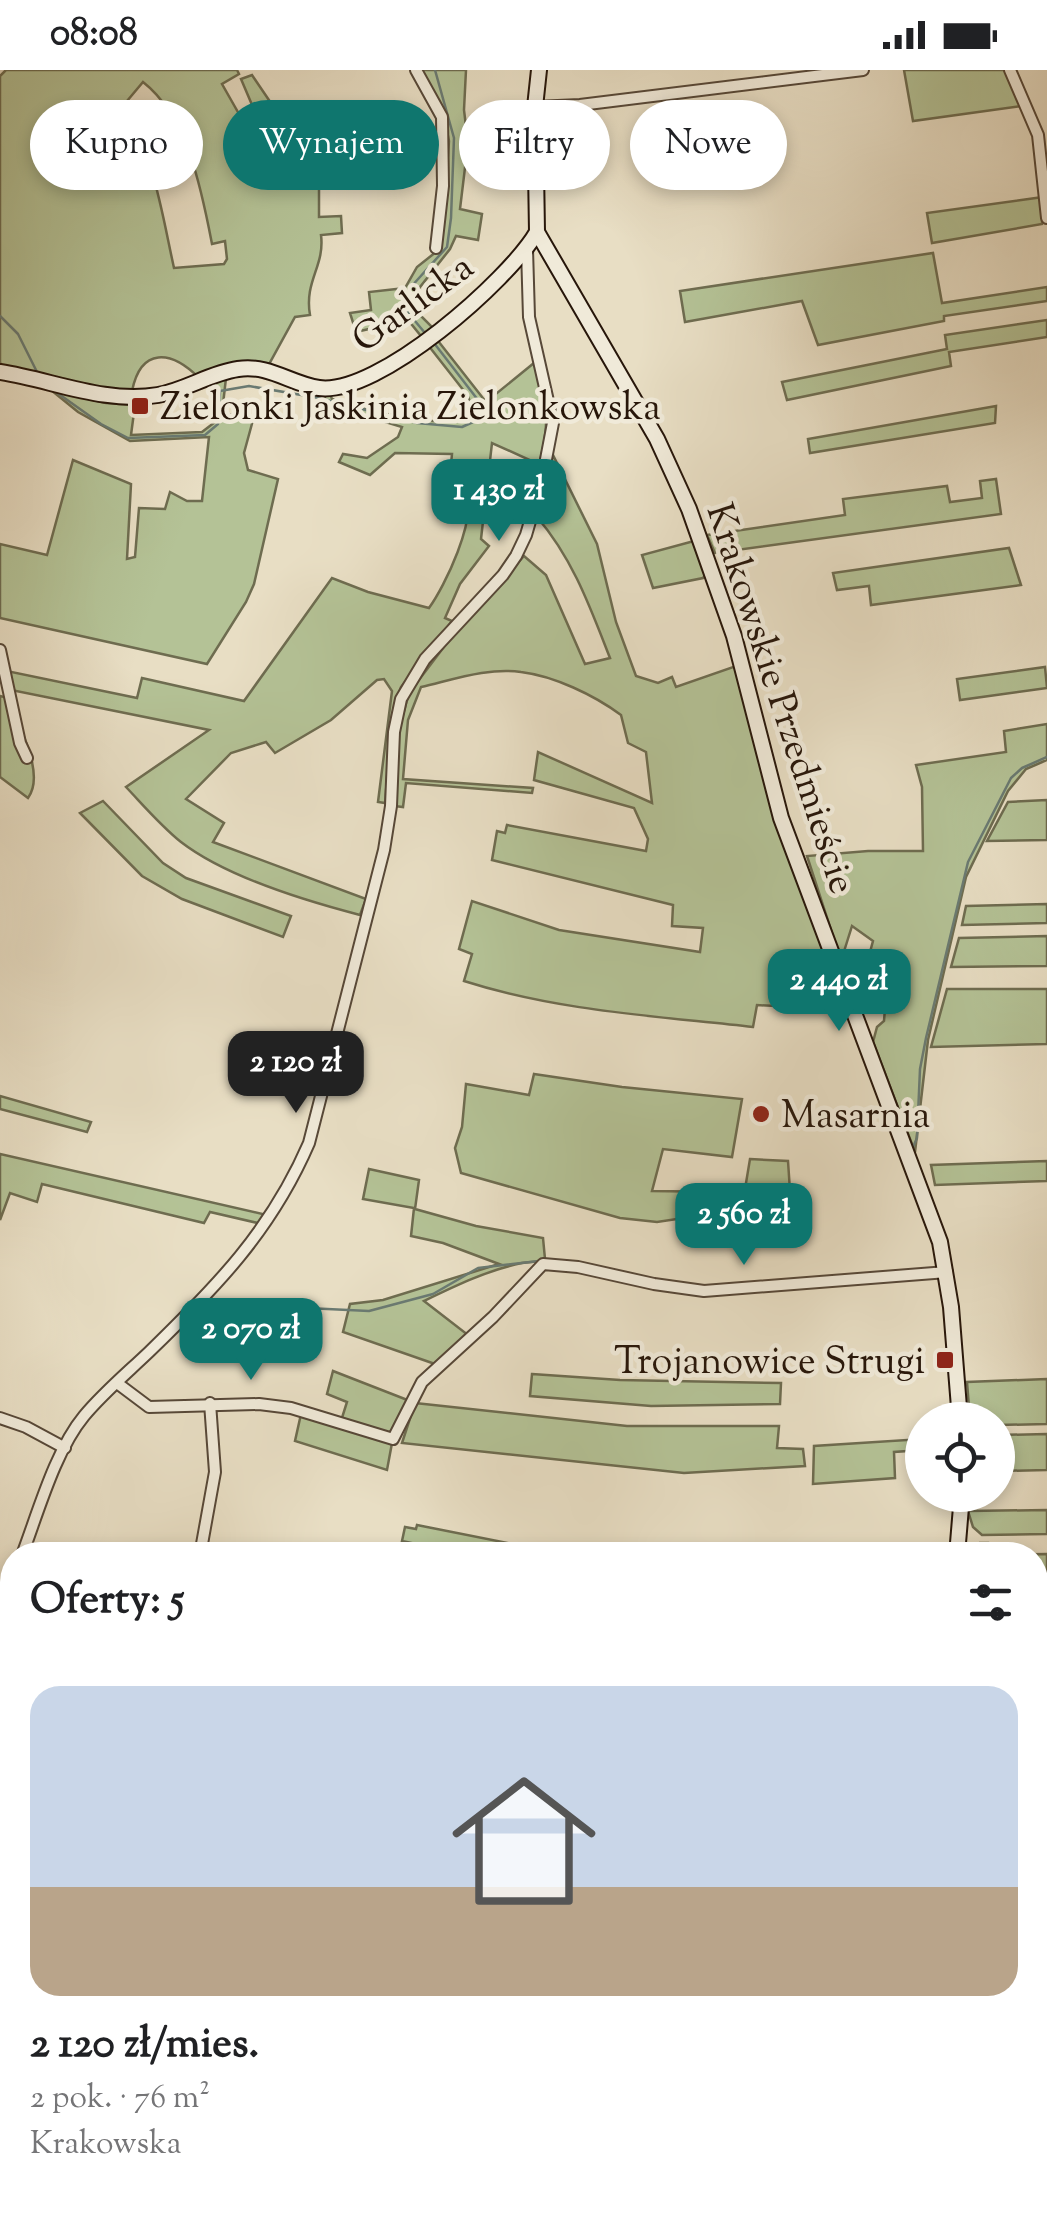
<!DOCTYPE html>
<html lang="pl">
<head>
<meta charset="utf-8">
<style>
  :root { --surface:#fff; --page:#f6f6f6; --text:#202124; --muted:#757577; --line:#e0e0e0; --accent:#0f766e }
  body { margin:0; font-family:"Sorts Mill Goudy",serif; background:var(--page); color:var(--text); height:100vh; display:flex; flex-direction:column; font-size:38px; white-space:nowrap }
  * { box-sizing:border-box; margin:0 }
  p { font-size:32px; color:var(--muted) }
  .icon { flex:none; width:55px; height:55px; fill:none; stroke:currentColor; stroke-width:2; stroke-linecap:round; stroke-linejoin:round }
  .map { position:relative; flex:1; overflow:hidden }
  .sheet { position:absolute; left:0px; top:1472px; width:1048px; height:672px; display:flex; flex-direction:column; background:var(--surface); border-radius:40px 40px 0 0; box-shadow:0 5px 15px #0003 }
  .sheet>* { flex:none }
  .guide { position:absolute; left:30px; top:30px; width:988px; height:90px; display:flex; gap:20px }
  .buttons { position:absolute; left:905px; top:1332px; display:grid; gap:20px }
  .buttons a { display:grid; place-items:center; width:110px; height:110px; border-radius:50%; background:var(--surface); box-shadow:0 5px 15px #0003; font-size:50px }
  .price { position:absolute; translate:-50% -85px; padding:0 22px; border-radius:20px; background:var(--accent); color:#fff; font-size:32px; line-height:65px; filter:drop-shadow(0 2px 5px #0008) }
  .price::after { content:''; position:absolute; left:50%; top:60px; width:30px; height:22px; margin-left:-15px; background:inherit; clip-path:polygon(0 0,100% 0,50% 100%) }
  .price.current { background:#222; color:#fff }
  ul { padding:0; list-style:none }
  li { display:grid; align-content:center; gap:20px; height:530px; padding:0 30px }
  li+li { border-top:2px solid var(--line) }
  li span { display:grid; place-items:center; height:310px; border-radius:30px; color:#555 }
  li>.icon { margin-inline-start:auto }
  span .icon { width:180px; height:180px; fill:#fffc; stroke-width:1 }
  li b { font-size:42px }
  h2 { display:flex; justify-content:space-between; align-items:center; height:120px; padding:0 30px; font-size:42px }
  .pill { padding:0 35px; border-radius:45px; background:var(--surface); box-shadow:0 5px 15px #0003; font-size:35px; line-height:90px }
  .pill.current { background:var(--accent); color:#fff }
  .status { display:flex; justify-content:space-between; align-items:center; height:70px; padding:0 50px; background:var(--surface); direction:ltr }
  .status svg { height:28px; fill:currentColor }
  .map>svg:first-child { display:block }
  .green { fill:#b4c296; stroke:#6e6c50; stroke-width:2.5; fill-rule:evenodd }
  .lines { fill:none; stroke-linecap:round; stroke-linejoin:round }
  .stream { stroke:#6a7a72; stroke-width:2.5 }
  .street-casing { stroke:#574838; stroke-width:14 }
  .secondary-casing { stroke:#27160a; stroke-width:18 }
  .street { stroke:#f0ead9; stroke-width:10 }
  .secondary { stroke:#f0ead9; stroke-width:14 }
  .poi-dot { fill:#8f2418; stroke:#f0ead9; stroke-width:4 }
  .labels { text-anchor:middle; stroke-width:9; stroke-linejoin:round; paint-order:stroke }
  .street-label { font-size:38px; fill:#27160a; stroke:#f0ead9 }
  .poi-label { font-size:38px; fill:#27160a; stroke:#f0ead9; text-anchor:start }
</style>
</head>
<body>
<div class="status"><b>08:08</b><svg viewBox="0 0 49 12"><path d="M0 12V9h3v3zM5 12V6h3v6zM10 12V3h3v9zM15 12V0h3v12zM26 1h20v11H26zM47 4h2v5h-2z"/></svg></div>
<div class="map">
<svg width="1047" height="2144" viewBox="0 0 1047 2144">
  <rect width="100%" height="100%" fill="#e8dec4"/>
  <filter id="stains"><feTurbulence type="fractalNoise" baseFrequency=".002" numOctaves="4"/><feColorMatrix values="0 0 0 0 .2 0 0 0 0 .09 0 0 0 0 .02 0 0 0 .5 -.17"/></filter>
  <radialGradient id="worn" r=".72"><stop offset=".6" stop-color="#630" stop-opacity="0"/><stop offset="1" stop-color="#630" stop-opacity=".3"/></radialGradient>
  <g class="green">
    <path d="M6 0H237L239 4 222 14 239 44 250 76 267 70 241 9 252 5 275 39 282 37 288 52 324 46 327 95 308 96 310 112 319 111V147L341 146 342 163 321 165C325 196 304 211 310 245L295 247 268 296 199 308C171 280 141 277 132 321H112L3 296 0 293V6ZM143 12C188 47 202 122 212 174L225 171 227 189 224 194 174 198C162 144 154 83 122 37Z"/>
    <path d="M419 0H466L464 40 468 73 460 139 482 144 478 170 456 166 450 179 413 226 414 239 433 258 421 266 408 250 356 262 350 243 371 240 369 222 405 218 417 197 441 178 449 71 444 46Z"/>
    <path d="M904 0H1006L1022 36 913 51Z"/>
    <path d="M1043 127 1042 154 932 173 927 143Z"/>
    <path d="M933 183 942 233 1047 217V231L944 246V251L818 275 802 231 685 252 680 221Z"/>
    <path d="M1047 250V267L949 282 951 296 787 330 782 312 947 279 945 265Z"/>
    <path d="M435 267 486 332 534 293C548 341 551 353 537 402L532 401 534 392 492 373 481 469 489 476 460 514 445 548 452 551 401 617 392 645 385 733 378 732 392 621 384 609 377 610 331 650 275 683 266 672 231 683 186 729 224 753 213 772 366 829 360 845C306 831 225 806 181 772 161 756 144 736 126 717L209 660 11 620 7 601 137 628 142 608 244 631 332 508 368 522 429 538C445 516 477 449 466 423 463 416 455 409 450 404L452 384 395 383 370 405 339 392 343 384 367 388 398 367 402 357 326 334 324 323 329 322 332 329C377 340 429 362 474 345L468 326 428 275Z"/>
    <path d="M226 308 222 343 253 350 244 383 248 400 278 409 254 514 246 532 207 594 0 548V474L47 485 73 390 131 414 127 489 135 487 139 438 165 439 170 422 187 431H202L209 367 130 371 78 342 51 320 106 333 135 335 131 365 202 362 215 352 218 326 210 315Z"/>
    <path d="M996 336 995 353 810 383 808 369Z"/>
    <path d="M553 385 597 474 616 552 636 606 658 613 672 607 676 617 736 596 847 940 757 935 753 957C656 946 558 941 464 911L472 884 459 879 472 831 559 860 700 882 703 858 672 856 673 835 492 790 497 761 505 763 507 755 646 781 648 769 634 738 534 710 538 682 652 733 646 682 628 673 621 645C594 625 554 606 521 602 489 597 452 610 421 617L408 650 403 709 533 718 532 723 406 713 403 737 394 736 398 663 409 623 456 561 524 486 546 505 585 594 610 588C590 537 573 489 537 447Z"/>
    <path d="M996 409 1001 444 715 483 707 465 845 445 843 429 947 416 950 432 982 428 980 411Z"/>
    <path d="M694 471 708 501 703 508 653 518 642 485Z"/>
    <path d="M1009 478 1021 515 871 535 869 516 837 520 833 503Z"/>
    <path d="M1045 597 1047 618 960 630 957 609Z"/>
    <path d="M0 626 8 628C18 655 46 704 28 728L0 707Z"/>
    <path d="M1047 654V690L1026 699 1008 721 966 807 928 970 915 1082 873 972 877 957 884 951 885 938 858 926 873 871 852 856 841 891 807 786 868 781H923L922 717 916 695 1006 682 1004 661Z"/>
    <path d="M1047 730V770L987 771 1008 732Z"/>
    <path d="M103 731 163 793 186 808 291 846 283 867 182 829 142 806 80 743Z"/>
    <path d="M1047 834V853L962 855 966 836Z"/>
    <path d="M1047 866V896L951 897 959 868Z"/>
    <path d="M947 919H1047V974L931 977Z"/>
    <path d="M534 1004 622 1017 742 1029 732 1087 663 1079 652 1121 726 1122 724 1142 657 1152 620 1148 461 1103 455 1078 462 1057 466 1014 529 1025Z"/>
    <path d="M0 1026 91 1052 87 1062 0 1039Z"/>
    <path d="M0 1084 267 1145 262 1154 210 1142 204 1153 42 1114 37 1132 10 1123 0 1150Z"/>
    <path d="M750 1089 788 1091 791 1136 742 1137Z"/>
    <path d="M1047 1091V1111L935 1115 931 1095Z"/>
    <path d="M369 1099 419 1110 415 1139 476 1156 543 1168 545 1189C537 1193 531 1191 522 1193 488 1200 455 1216 424 1231L468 1265 435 1294 343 1262 350 1234 383 1230 499 1194 443 1173 411 1166 414 1138 363 1129Z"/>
    <path d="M333 1301 410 1331 395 1363 389 1366 341 1351 347 1332 327 1324Z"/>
    <path d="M532 1304 620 1310 781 1313 780 1334 651 1336 530 1326Z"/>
    <path d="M1047 1309V1354L998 1355V1350H970L967 1312Z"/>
    <path d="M415 1333 627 1356H779L777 1378 803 1379 805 1396 684 1403 402 1373Z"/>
    <path d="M301 1344 392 1373 387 1400 295 1371Z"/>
    <path d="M1047 1364V1400L998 1401V1365Z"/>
    <path d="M922 1369V1380L894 1382 895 1408 813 1414 814 1376Z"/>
    <path d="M1047 1440V1464L982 1465 973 1457 968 1441Z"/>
    <path d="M417 1455 567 1485H467L402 1471 405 1457 416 1459Z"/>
    <path d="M980 1473H988L989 1485 1047 1484V1579L1035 1580V1485H968L972 1480H979Z"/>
    <path d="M744 2133 746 2139 776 2132 914 2133V2144H605L602 2133Z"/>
  </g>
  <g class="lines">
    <g class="stream">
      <path d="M0 246 18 264 37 302"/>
      <path d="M425 263 405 239 410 218 447 177 451 148 454 68 435 0"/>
      <path d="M56 322 101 354 128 368 205 365 218 354 220 321 249 316 319 328 417 353 462 357 482 348 478 330 434 273"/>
      <path d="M913 1077 917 1068 920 999 926 968 968 792 1011 708 1022 698 1047 687"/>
      <path d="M223 1254 242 1235 369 1241 433 1224 478 1198 539 1191"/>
    </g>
    <defs>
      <g id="street">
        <path d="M416 0 442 47 443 116 436 178"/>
        <path d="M1010 0 1038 65 1047 148"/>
        <path d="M535 37 580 35 863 0"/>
        <path d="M0 580 20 673 27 688"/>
        <path d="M117 1313 149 1337 259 1334 291 1338 393 1369 422 1312 493 1247 543 1194 578 1197 654 1214 704 1221 947 1202"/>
        <path d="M0 1348 26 1357 65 1378"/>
        <path d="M22 1485C38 1443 55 1381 84 1346 103 1323 127 1303 149 1282 216 1217 271 1161 309 1073L384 780 391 736 394 662 401 629 425 589 503 505 516 486 526 465 542 410 553 353 529 247 527 179"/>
        <path d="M200 1485 215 1402 210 1333"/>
        <path d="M0 1548 12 1508"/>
        <path d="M0 1678 12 1681"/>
        <path d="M0 1819 12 1823"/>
        <path d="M0 1887 12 1888"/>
      </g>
      <g id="secondary">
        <path d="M539 0 535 37 537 162 657 369 689 439 734 566 781 748 940 1172 951 1237 960 1350"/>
        <path d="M0 302C52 310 105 334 158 325 186 320 210 303 238 299 269 294 291 314 319 318 378 326 509 210 537 162"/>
        <path d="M957 1485 962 1425"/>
        <path d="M1035 1717 1047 1741"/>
        <path d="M1043 2144 1037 2039 1047 1959"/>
      </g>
    </defs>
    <use href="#street" class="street-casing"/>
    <use href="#secondary" class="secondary-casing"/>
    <use href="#street" class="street"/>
    <use href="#secondary" class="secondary"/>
  </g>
  <g class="poi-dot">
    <rect x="130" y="326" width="20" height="20" rx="5"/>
    <circle cx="761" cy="1044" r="10"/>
    <rect x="935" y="1280" width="20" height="20" rx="5"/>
  </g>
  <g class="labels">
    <g class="street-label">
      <text transform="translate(412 232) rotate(-36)" y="13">Garlicka</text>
      <text transform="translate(782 628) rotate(72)" y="13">Krakowskie Przedmieście</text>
    </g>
    <g class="poi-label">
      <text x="160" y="349">Zielonki Jaskinia Zielonkowska</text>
      <text x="781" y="1057">Masarnia</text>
      <text x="925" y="1303" text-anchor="end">Trojanowice Strugi</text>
    </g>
  </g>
  <rect width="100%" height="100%" filter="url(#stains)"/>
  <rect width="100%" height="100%" fill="url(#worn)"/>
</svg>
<div class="buttons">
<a><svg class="icon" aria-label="locate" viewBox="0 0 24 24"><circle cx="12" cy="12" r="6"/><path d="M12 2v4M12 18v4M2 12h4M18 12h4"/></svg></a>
</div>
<b class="price" style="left:499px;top:474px">1 430 zł</b>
<b class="price" style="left:839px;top:964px">2 440 zł</b>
<b class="price current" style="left:296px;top:1046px">2 120 zł</b>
<b class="price" style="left:744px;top:1198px">2 560 zł</b>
<b class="price" style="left:251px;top:1313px">2 070 zł</b>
<div class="guide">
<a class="pill">Kupno</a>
<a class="pill current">Wynajem</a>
<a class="pill">Filtry</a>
<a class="pill">Nowe</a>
</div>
<section class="sheet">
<h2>Oferty: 5<svg class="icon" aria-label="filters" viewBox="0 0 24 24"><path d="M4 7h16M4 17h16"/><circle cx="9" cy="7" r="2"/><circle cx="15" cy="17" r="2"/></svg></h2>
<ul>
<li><span style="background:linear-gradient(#c9d6e8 65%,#b9a48a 0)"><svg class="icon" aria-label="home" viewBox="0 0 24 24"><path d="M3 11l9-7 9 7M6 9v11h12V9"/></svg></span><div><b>2 120 zł/mies.</b><p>2 pok. · 76 m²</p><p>Krakowska</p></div></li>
</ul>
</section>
</div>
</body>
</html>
